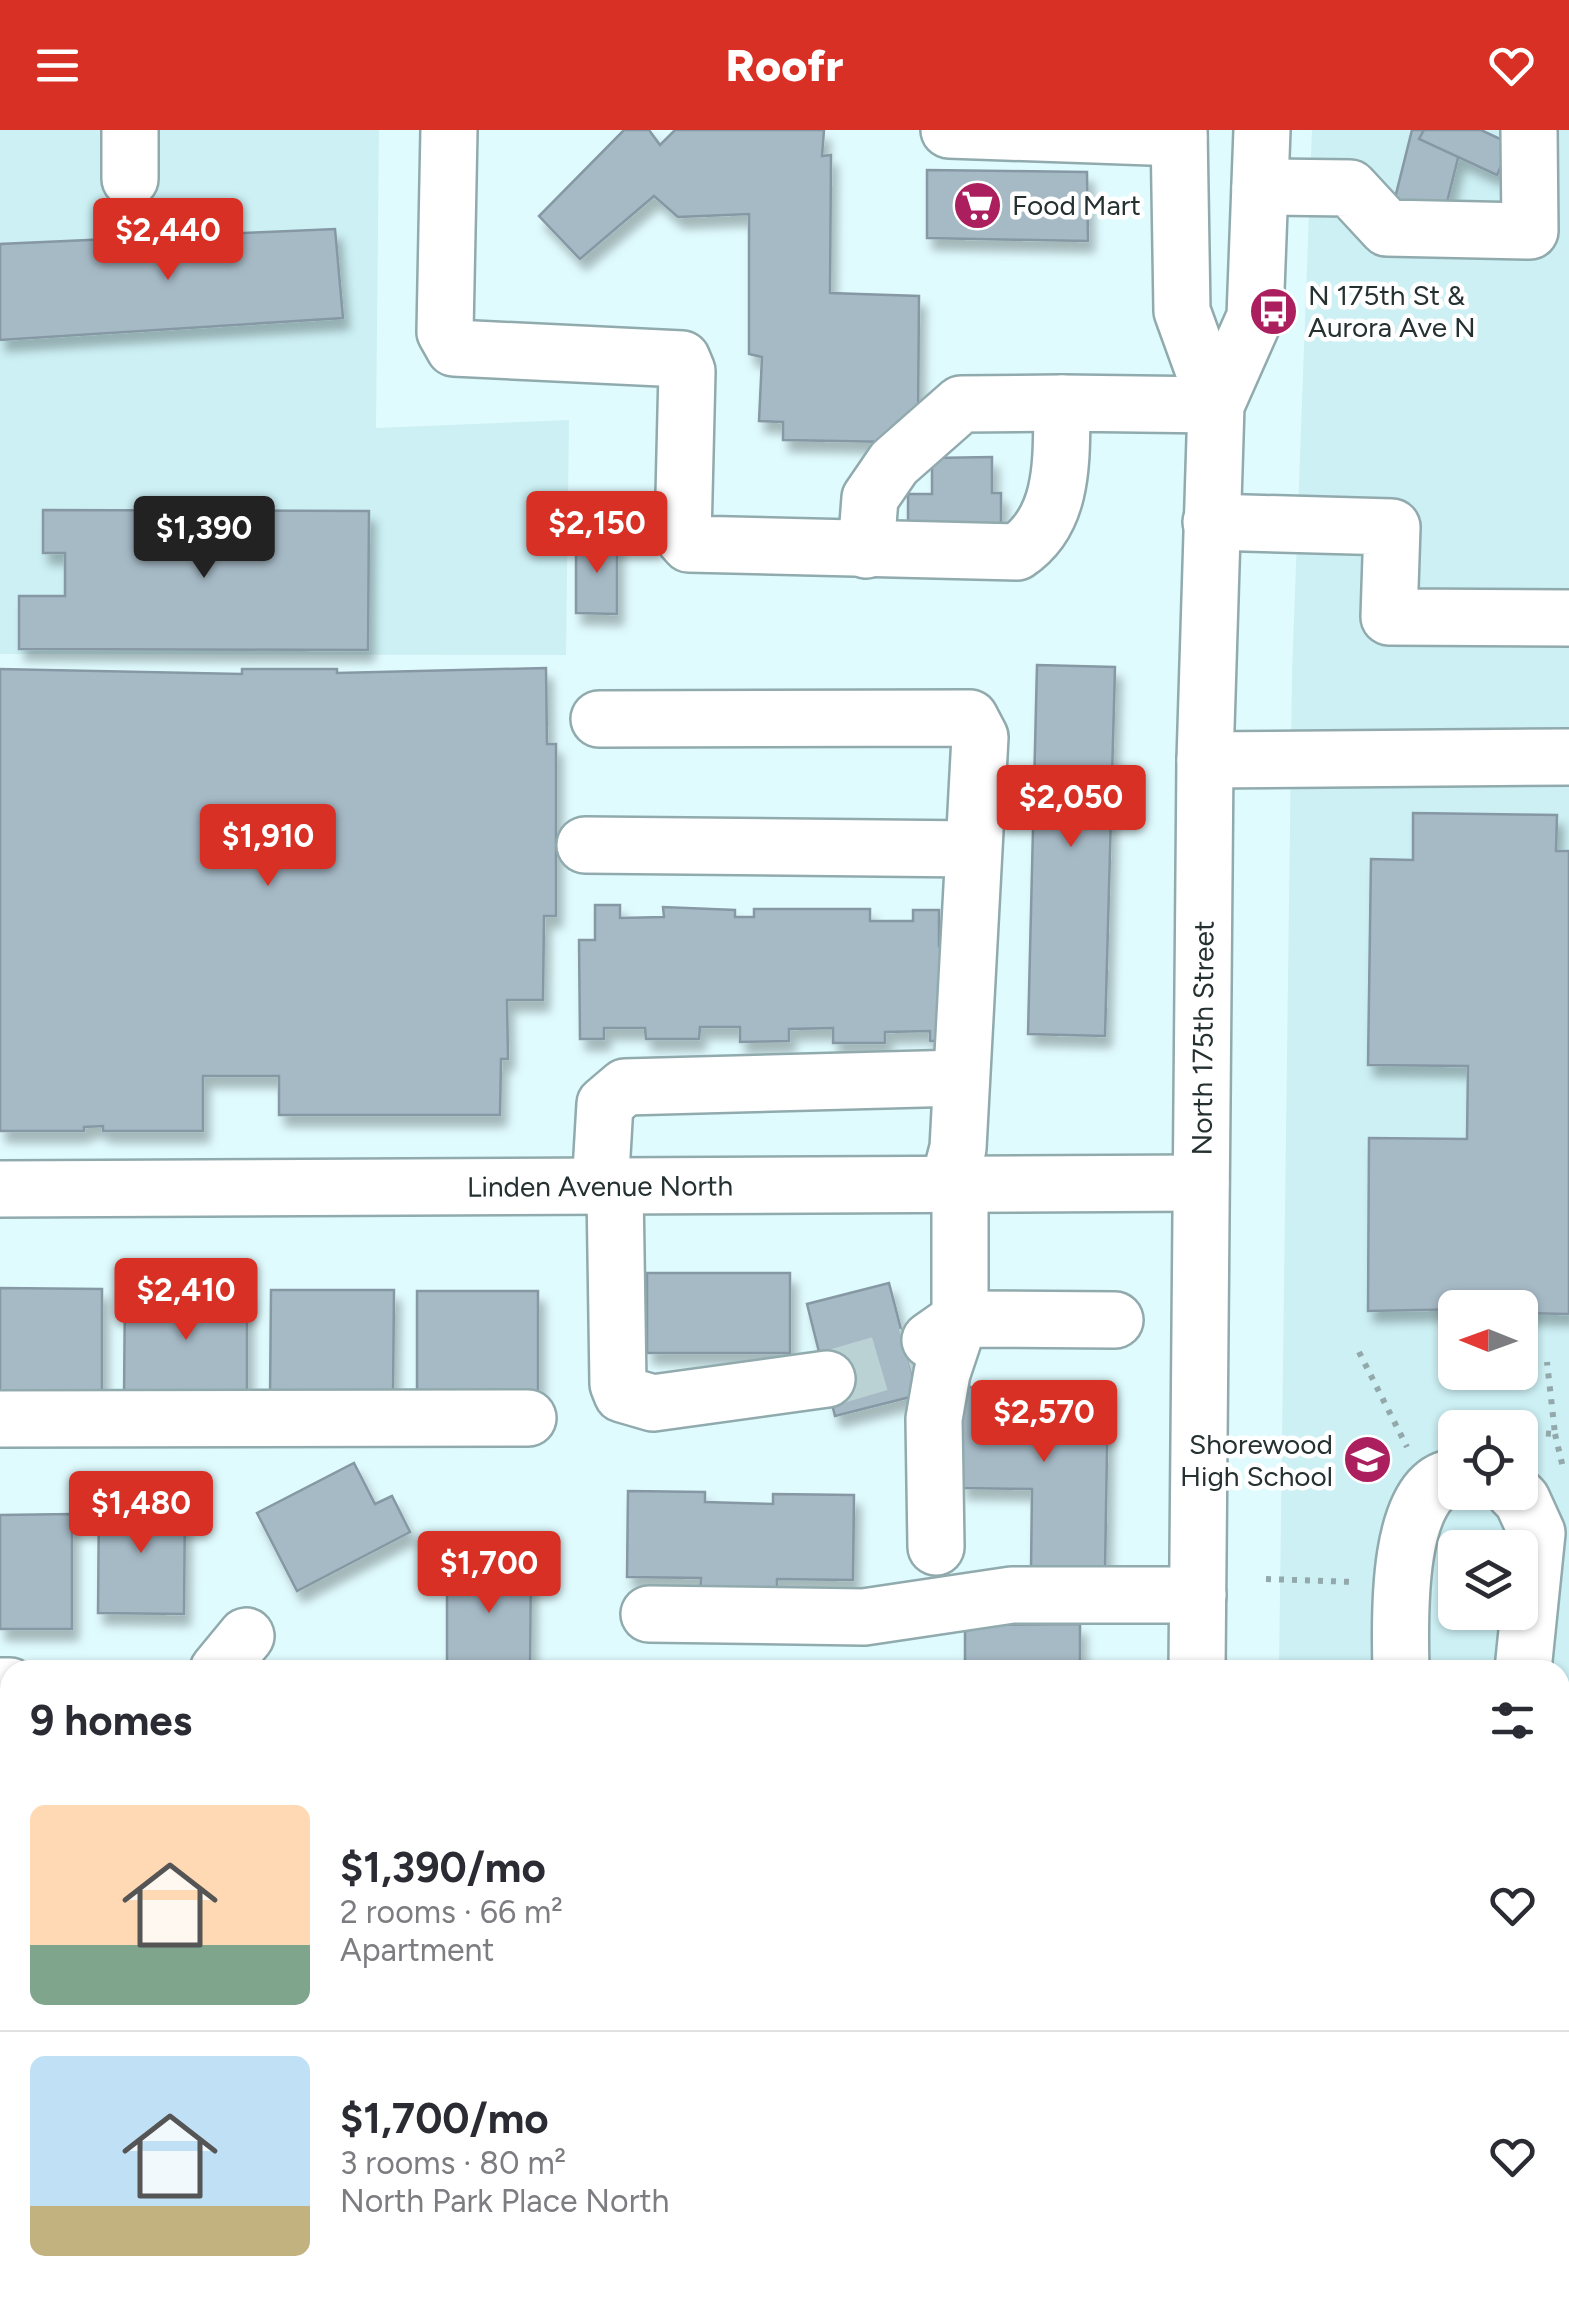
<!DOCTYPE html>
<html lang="en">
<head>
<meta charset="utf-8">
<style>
  :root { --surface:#fff; --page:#f7f7f7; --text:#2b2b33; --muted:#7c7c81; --line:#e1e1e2; --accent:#d93025 }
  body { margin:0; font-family:Figtree,sans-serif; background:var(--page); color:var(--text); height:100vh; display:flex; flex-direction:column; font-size:38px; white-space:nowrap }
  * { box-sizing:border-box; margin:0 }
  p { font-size:32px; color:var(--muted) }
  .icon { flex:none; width:55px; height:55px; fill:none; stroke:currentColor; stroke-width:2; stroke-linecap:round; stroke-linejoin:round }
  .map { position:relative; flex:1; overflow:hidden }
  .panel { position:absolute; left:0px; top:1530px; width:1570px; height:642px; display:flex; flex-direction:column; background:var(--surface); border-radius:30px 30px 0 0; box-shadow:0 2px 8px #0004 }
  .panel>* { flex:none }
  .needle { width:65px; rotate:271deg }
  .fabs { position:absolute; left:1438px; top:1160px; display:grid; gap:20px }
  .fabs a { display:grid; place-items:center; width:100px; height:100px; border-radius:15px; background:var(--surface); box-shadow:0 2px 8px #0004; font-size:50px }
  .price { position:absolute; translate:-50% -85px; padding:0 22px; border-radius:10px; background:var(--accent); color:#fff; font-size:32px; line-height:65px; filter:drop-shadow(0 2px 5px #0008) }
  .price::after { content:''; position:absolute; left:50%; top:60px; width:30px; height:22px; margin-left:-15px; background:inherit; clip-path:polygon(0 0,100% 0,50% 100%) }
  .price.current { background:#222; color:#fff }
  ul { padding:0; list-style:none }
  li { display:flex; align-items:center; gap:30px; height:250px; padding:0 30px }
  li+li { border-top:2px solid var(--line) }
  li span { display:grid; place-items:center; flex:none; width:280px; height:200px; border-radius:15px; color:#555 }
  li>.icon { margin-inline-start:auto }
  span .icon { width:120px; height:120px; fill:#fffc; stroke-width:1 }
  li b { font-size:42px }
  h2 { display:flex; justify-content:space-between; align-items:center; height:120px; padding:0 30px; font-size:42px }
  header { display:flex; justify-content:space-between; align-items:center; height:130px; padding:0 30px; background:var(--accent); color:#fff; font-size:45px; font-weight:800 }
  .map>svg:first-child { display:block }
  .built { fill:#ccf0f4; fill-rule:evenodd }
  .building { fill:#a6bac6; stroke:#8598a4; stroke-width:2.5; filter:url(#shadow) }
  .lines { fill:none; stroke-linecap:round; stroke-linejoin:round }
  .minor-tunnel { stroke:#bbd2d5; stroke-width:55; stroke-dasharray:55 28; stroke-linecap:butt }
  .minor-casing { stroke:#91aaad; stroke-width:60 }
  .path { stroke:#93a8aa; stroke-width:6; stroke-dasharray:5 8; stroke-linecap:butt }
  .minor { stroke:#fff; stroke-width:55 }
  .labels { text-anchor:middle; stroke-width:9; stroke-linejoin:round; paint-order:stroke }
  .poi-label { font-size:28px; fill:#253031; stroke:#fff; text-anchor:start }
  .street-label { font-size:28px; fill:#253031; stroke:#fff }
</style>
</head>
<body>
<header><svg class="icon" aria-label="menu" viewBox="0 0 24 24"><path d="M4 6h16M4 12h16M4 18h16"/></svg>Roofr<svg class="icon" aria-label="heart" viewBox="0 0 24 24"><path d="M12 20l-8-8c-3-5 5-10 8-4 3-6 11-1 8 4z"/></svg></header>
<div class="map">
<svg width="1569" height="2171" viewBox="0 0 1569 2171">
  <defs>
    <filter id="shadow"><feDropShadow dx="6" dy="11" stdDeviation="5" flood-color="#0004"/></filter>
  </defs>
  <rect width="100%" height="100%" fill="#e0fbfe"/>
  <g class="built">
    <path d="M0 0H379L376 298 569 290 566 525 0 524Z"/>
    <path d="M1312 0H1569V2171H1270V2162H1560V1540H1279L1292 544ZM1455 1178H1520V1242H1455ZM1455 1298H1520V1362H1455ZM1455 1418H1520V1482H1455Z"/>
  </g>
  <g class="building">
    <path d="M624 0H649L660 15 675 0H824L822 26 831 25 830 163 919 166 918 294 895 295 894 312 783 310V292L759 291 762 227 749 224V84L678 87 654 66 580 129 539 86Z"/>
    <path d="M1412 0H1465L1444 84 1394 72Z"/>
    <path d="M1424 0H1481L1511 14 1497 45 1419 9Z"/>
    <path d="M927 40 1087 42 1088 111 927 108Z"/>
    <path d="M335 99 343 188 0 210V114Z"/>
    <path d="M992 327V363H1001V404L908 405V364H932V328Z"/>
    <path d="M43 380 369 381 368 520 19 519V466H65V423H43Z"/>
    <path d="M576 408H617V484L576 483Z"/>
    <path d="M1037 535 1115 537 1105 906 1028 904Z"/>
    <path d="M546 538 547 614H556V786H544L543 870H507L508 929H501L500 985H279V946H203V1001H103V996L84 997V1001H0V539L242 544V539H337V543Z"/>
    <path d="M1413 683 1557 685 1556 721H1569V1184L1520 1183V1178L1368 1181 1369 1008 1467 1009 1468 936 1368 935 1371 729 1413 730Z"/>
    <path d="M595 775H620V788L664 787 663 777 735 780V787H754V779H870V791H913V780H939V816H953L954 911H930V901L885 902V913H833V898L789 899V911L740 912V897H700L699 909H646L645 898H604V909H580L579 810H595Z"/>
    <rect x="647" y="1143" width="143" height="80"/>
    <path d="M889 1153 918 1265 835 1286 807 1174Z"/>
    <path d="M0 1158 102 1159V1266H0Z"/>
    <path d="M125 1159 247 1160V1266H124Z"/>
    <path d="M271 1160H394L393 1266H270Z"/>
    <rect x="417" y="1161" width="121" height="105"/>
    <path d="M962 1257 1108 1258 1105 1441 1031 1440 1032 1359 961 1358Z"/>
    <path d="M354 1333 375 1374 392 1366 410 1402 297 1461 257 1383Z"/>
    <path d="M628 1361 705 1362V1372L773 1374V1364L854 1365 853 1450 777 1449V1463L700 1462 701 1448 627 1447Z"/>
    <path d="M99 1369 185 1370 184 1484 98 1483Z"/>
    <path d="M72 1384V1499H0V1385Z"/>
    <path d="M447 1431 531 1432 530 1540H447Z"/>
    <path d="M1080 1494V1540H965V1495Z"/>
    <rect x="0" y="1655" width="10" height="36"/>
    <path d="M3 1819 10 1820V1918H0Z"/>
    <path d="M1 1946H10V2033H0Z"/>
    <path d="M2 2063H10V2151H1Z"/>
    <rect x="180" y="2162" width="62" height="9"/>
    <rect x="283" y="2162" width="64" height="9"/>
    <rect x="469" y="2162" width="60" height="9"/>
    <rect x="724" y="2162" width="70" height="9"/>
    <rect x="836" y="2162" width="81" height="9"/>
    <rect x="1007" y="2162" width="69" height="9"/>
  </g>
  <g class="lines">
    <path class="minor-tunnel" d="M827 1249 909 1225"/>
    <defs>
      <g id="minor">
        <path d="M130 0V49"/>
        <path d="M449 0 445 202 454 218 682 229 687 241 683 407 689 414 1017 422C1066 389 1061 326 1062 273L1216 275"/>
        <path d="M949 0 1179 8"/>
        <path d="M1179 0 1182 181 1216 275"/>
        <path d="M1260 57 1350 58 1387 98 1530 101 1529 0"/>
        <path d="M1211 392 1392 397 1389 487 1569 488"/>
        <path d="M866 420 870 368 894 333 961 274 1062 273"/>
        <path d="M599 589 970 588 980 607 958 1018 948 1056"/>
        <path d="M1205 630 1569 627"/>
        <path d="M585 715 973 719"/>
        <path id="s1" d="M0 1059 1201 1053"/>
        <path d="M600 1059 605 974 625 957 961 948"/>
        <path d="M615 1059 618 1254 622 1264 653 1273 827 1249"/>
        <path d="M930 1210 960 1189 1115 1190"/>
        <path d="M0 1289 528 1288"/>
        <path d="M1514 1362 1522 1370 1537 1403 1523 1540"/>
        <path d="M936 1417 934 1289 942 1243 960 1189V1055"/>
        <path d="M649 1484 864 1487 1012 1465H1198"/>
        <path d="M218 1540 246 1506"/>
        <path id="s2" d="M1197 1540 1205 630 1216 275 1255 187 1262 0"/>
        <path d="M1401 1540C1400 1496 1394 1354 1455 1347"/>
        <path d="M0 1556H10"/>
        <path d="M1560 2158 1569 2157"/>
        <path d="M422 2162V2171"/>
        <path d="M1478 2162H1502"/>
        <path d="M1186 2171V2162"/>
      </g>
    </defs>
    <use href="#minor" class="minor-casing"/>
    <g class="path">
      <path d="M1359 1222 1407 1317"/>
      <path d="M1520 1302 1555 1304 1547 1232"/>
      <path d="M1555 1304 1564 1342"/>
      <path d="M1266 1449 1355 1452"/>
      <path d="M1560 1604H1569"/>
      <path d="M1560 1894 1569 2008"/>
      <path d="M1560 2104 1569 2102"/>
      <path d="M1359 2171 1367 2162"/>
    </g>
    <use href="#minor" class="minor"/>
  </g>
  <defs>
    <symbol id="supermarket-disc" viewBox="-11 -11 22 22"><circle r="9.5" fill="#ac1f5e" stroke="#fff"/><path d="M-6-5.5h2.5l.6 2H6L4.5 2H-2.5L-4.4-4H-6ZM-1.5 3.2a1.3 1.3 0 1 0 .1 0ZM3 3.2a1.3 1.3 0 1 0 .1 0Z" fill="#fff"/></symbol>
    <symbol id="bus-disc" viewBox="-11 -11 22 22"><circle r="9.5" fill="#ac1f5e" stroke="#fff"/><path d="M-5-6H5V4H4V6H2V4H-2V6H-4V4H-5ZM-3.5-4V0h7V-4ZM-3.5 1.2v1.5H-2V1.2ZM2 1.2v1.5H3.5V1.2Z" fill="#fff"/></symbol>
    <symbol id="school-disc" viewBox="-11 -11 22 22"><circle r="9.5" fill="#ac1f5e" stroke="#fff"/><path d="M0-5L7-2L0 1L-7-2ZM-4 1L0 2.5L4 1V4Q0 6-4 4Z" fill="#fff"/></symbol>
  </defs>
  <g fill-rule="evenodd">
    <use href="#supermarket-disc" x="950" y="48" width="55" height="55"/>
    <use href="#bus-disc" x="1246" y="154" width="55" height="55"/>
    <use href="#school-disc" x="1340" y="1302" width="55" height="55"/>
  </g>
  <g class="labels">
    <g class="poi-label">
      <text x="1012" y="85">Food Mart</text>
      <text x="1308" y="175">N 175th St &amp;<tspan x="1308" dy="32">Aurora Ave N</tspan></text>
      <text x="1333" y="1324" text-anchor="end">Shorewood<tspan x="1333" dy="32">High School</tspan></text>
    </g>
    <g class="street-label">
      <text dy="10" stroke="none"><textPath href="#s2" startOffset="632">North 175th Street</textPath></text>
      <text dy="10" stroke="none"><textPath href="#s1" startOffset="600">Linden Avenue North</textPath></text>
    </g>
  </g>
</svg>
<div class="fabs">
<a><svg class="needle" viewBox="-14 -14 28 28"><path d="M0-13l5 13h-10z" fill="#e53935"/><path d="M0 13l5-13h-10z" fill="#7c7c81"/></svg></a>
<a><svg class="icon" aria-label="locate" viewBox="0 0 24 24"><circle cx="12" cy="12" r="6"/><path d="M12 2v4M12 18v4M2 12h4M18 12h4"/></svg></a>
<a><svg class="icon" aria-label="layers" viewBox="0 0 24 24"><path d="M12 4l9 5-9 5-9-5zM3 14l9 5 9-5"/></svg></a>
</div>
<b class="price" style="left:168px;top:153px">$2,440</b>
<b class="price" style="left:597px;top:446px">$2,150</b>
<b class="price current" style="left:204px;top:451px">$1,390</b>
<b class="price" style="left:1071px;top:720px">$2,050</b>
<b class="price" style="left:268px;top:759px">$1,910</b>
<b class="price" style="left:186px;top:1213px">$2,410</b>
<b class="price" style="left:1044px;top:1335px">$2,570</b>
<b class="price" style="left:141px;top:1426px">$1,480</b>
<b class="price" style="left:489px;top:1486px">$1,700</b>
<section class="panel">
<h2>9 homes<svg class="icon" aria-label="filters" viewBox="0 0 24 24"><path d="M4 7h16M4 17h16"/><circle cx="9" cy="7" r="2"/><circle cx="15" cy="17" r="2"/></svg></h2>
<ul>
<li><span style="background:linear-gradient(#ffd9b3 70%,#7fa58c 0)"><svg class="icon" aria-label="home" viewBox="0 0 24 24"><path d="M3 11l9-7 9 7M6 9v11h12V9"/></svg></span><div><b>$1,390/mo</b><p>2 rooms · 66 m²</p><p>Apartment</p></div><svg class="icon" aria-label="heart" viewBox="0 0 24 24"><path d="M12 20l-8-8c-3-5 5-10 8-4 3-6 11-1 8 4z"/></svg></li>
<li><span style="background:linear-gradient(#bfe0f5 75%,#c2b280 0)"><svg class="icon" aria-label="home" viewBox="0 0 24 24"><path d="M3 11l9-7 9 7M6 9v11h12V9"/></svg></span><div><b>$1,700/mo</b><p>3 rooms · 80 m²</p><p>North Park Place North</p></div><svg class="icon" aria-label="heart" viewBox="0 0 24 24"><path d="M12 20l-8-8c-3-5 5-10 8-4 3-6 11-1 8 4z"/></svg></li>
</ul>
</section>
</div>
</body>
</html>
